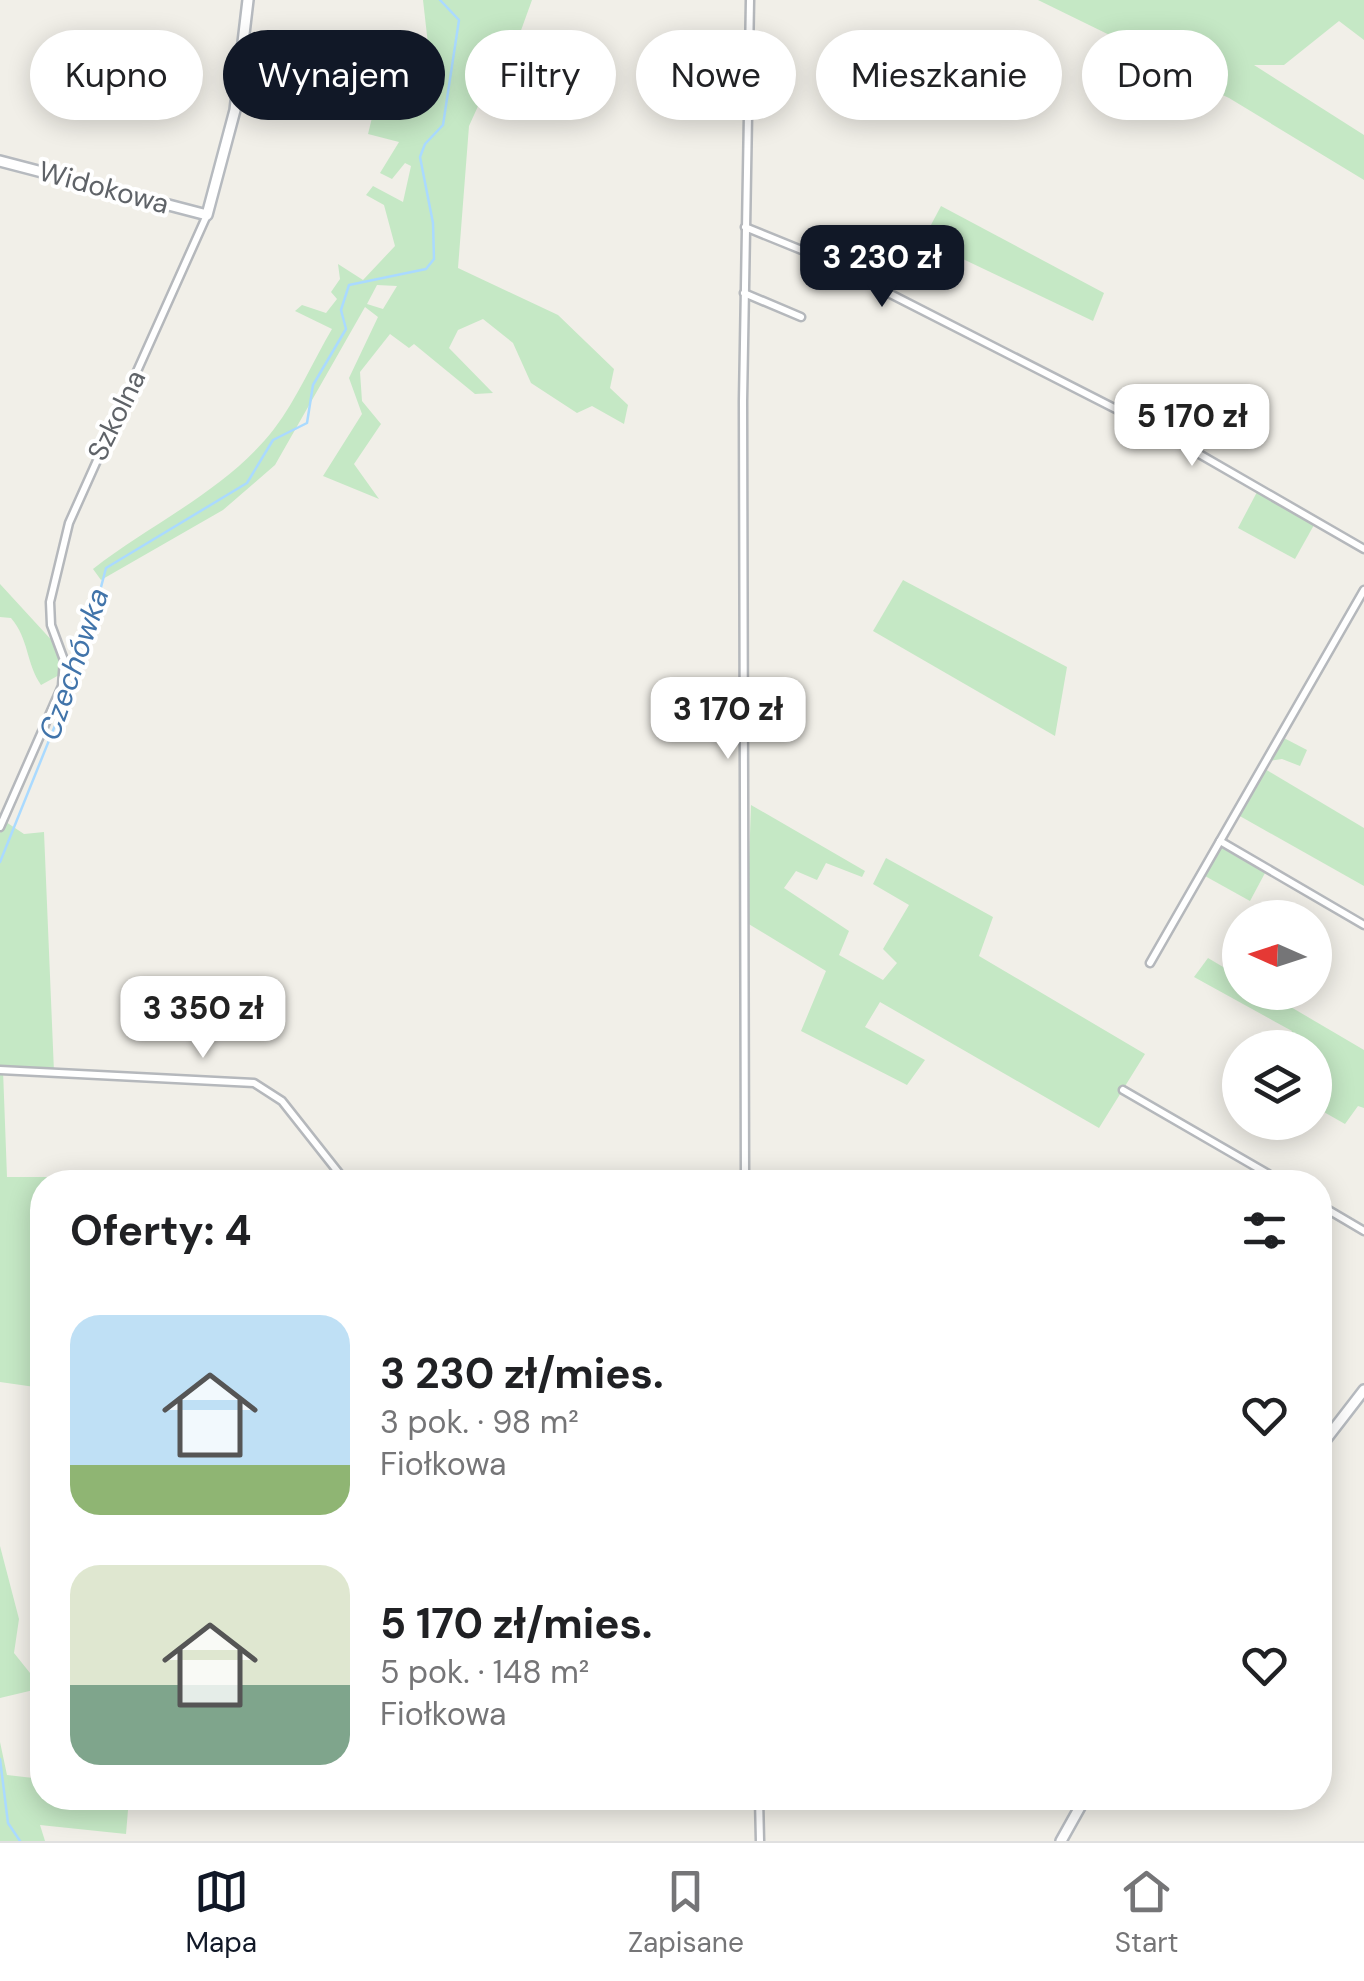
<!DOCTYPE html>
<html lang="pl">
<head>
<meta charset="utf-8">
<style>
  :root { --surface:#fff; --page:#f2f2f2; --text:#202124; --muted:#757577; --line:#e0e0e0; --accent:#111827 }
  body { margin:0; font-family:"DM Sans",sans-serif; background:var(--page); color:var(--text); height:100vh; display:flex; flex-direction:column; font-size:38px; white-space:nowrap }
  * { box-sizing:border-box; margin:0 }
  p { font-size:32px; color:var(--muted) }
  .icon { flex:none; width:55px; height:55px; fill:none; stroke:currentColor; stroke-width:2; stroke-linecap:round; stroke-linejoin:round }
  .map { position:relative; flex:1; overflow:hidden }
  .panel { position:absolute; left:30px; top:1170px; width:1302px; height:640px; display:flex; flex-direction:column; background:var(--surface); border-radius:40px; box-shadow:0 5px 25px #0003 }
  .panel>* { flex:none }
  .banner { position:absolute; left:30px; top:30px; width:1305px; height:90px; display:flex; gap:20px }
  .needle { width:65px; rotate:273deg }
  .fabs { position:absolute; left:1222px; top:900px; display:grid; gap:20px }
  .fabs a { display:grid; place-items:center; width:110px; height:110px; border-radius:50%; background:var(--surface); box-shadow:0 5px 25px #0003; font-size:50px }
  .price { position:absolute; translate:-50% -85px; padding:0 22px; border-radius:20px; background:#fff; color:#222; font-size:32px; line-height:65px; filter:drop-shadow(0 2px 5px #0008) }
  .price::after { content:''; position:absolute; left:50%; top:60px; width:30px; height:22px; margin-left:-15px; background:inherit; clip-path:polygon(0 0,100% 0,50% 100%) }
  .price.current { background:var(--accent); color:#fff }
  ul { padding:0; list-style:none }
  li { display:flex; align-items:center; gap:30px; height:250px; padding:0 40px }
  li span { display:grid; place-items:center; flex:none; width:280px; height:200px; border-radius:30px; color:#555 }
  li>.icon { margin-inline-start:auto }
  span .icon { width:120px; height:120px; fill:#fffc; stroke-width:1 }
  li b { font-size:42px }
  h2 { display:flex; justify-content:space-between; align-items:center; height:120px; padding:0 40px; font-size:42px }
  .chip { padding:0 35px; border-radius:45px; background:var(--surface); box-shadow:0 5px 25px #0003; font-size:35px; line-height:90px }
  .chip.current { background:var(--accent); color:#fff }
  .tabs { display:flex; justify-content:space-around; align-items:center; height:140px; border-top:2px solid var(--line); background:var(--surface); font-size:28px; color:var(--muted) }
  .tabs a { display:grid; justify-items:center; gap:5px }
  .tabs .current { color:var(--accent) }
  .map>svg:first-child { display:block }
  .green { fill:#c5e8c5; fill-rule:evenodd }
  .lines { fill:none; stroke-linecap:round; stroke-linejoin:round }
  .stream { stroke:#aadaff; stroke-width:2.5 }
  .street-casing { stroke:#b5b8bc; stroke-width:11 }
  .secondary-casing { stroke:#b6babf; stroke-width:14 }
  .street { stroke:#fff; stroke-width:6 }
  .secondary { stroke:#fff; stroke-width:9 }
  .labels { text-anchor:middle; stroke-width:8; stroke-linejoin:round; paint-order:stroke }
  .street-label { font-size:28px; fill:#5f6368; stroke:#fff }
  .water-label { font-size:30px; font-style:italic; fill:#4174aa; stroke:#fff }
</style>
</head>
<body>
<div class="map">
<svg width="1364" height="1841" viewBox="0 0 1364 1841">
  <rect width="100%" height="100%" fill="#f1efe8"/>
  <g class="green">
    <path d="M423 0H532L507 69 552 103V118L489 82 469 126 458 268 558 315 614 369 610 388 628 405 624 424 592 406 577 413 531 383 513 343 483 319 458 330 449 348 493 393 475 394 414 344 409 348 390 334 360 372 362 401 381 424 354 464 379 499 323 476 362 414 349 378 378 317 365 307 275 465 223 510 101 580 93 569C153 522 227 490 274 429 297 399 313 361 332 329L295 311 302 305 326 313 337 299 331 292 340 279 338 264 363 280 395 246 384 205 366 195 373 186 403 202 411 166 405 163 392 179 380 173 399 142 368 134 382 77 429 100 441 66 429 53ZM377 285 397 286 383 309 367 304Z"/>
    <path d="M1038 0H1364V40L1339 21 1284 65H1254L1364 135V180L1229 98 1178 74 1179 69Z"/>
    <path d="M941 206 1104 293 1093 321 923 240Z"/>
    <path d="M1257 492 1314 525 1295 559 1238 528Z"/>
    <path d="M903 580 1067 667 1055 736 873 631Z"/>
    <path d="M0 584 56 645 61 674 41 685C26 663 29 639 11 618L0 617Z"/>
    <path d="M1282 737 1307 750 1300 766 1282 759 1269 761Z"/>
    <path d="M1265 769 1364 828V886L1238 815Z"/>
    <path d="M751 805 865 871 862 877 826 863 817 880 796 871 784 888 849 931 839 955 883 980 897 963 883 949 909 905 873 884 886 858 993 917 979 956 1145 1054 1099 1128 880 1002 865 1027 925 1060 907 1085 801 1031 826 971 747 923Z"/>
    <path d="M6 822 24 834 44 832 54 1072 3 1070 7 1177H106V1182H42V1388L0 1382V833Z"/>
    <path d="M1220 847 1265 873 1250 901 1205 876Z"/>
    <path d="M1208 958 1240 977V992L1267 993 1364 1050V1108L1358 1106 1345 1124 1315 1107V1089L1328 1067 1315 1059V1048L1288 1043 1292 1031 1194 977Z"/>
    <path d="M0 1546 19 1619 14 1653 42 1688 0 1698Z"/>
    <path d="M0 1742 7 1775 42 1779V1798H129L126 1834 40 1825 45 1841H0Z"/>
  </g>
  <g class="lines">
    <g class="stream">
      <path d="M0 862 83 656 106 568 247 483 273 440 307 423 313 385 346 329 341 310 349 285 426 269 434 259 433 223 420 157 425 144 443 125 459 20 440 0"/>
      <path d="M0 1759 8 1823 20 1841"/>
    </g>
    <defs>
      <g id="street">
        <path d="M745 227 814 255 1161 432 1364 549"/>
        <path d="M744 293 801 317"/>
        <path d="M0 827 62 686 64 660 51 625 50 602 69 523 207 215"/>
        <path d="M1220 841 1364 925"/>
        <path d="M1150 963 1364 590"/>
        <path d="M0 1070 254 1083 282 1101 346 1182"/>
        <path d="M1123 1090 1282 1182"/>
        <path d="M745 1182 743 401 750 0"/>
        <path d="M1320 1205 1364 1231"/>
        <path d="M759 1798 760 1841"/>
      </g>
      <g id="secondary">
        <path d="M0 161 207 215 235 110 248 0"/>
        <path d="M1320 1447 1364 1390"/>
        <path d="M1061 1841 1085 1798"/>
      </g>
    </defs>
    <use href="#street" class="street-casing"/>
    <use href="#secondary" class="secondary-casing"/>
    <use href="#street" class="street"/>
    <use href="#secondary" class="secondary"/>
  </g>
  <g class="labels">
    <g class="street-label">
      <text transform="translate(104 187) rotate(15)" y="10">Widokowa</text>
      <text transform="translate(116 415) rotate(-64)" y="10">Szkolna</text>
    </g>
    <g class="water-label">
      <text transform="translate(74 664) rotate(-71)" y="10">Czechówka</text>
    </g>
  </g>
</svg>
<div class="fabs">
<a><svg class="needle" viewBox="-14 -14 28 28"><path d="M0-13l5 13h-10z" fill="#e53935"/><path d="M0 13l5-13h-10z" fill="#757577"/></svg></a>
<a><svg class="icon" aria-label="layers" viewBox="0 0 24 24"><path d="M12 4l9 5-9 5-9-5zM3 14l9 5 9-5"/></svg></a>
</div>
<b class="price current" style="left:882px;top:310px">3 230 zł</b>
<b class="price" style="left:1192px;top:469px">5 170 zł</b>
<b class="price" style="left:728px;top:762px">3 170 zł</b>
<b class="price" style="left:203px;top:1061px">3 350 zł</b>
<div class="banner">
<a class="chip">Kupno</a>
<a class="chip current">Wynajem</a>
<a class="chip">Filtry</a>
<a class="chip">Nowe</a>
<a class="chip">Mieszkanie</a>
<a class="chip">Dom</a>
</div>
<section class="panel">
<h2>Oferty: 4<svg class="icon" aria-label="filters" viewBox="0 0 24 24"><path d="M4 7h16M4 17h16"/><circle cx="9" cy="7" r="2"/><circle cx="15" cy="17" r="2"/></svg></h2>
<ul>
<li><span style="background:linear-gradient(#bfe0f5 75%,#8fb573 0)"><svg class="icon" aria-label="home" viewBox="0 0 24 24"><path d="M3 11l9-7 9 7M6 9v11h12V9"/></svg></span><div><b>3 230 zł/mies.</b><p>3 pok. · 98 m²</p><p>Fiołkowa</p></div><svg class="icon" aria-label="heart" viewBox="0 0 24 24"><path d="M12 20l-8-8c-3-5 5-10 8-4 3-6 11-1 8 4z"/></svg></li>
<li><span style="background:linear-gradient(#dfe7d0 60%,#7fa58c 0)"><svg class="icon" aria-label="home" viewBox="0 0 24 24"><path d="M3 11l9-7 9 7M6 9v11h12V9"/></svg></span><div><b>5 170 zł/mies.</b><p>5 pok. · 148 m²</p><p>Fiołkowa</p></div><svg class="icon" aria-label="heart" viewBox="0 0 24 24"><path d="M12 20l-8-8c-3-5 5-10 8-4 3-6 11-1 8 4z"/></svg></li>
</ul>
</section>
</div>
<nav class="tabs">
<a class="current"><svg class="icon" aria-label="map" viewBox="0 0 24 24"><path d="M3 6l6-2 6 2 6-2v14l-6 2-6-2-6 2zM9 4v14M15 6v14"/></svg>Mapa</a>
<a><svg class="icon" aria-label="saved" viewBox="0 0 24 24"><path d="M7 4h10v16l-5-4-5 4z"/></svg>Zapisane</a>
<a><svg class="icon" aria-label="home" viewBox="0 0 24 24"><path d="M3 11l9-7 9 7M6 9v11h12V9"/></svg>Start</a>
</nav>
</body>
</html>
